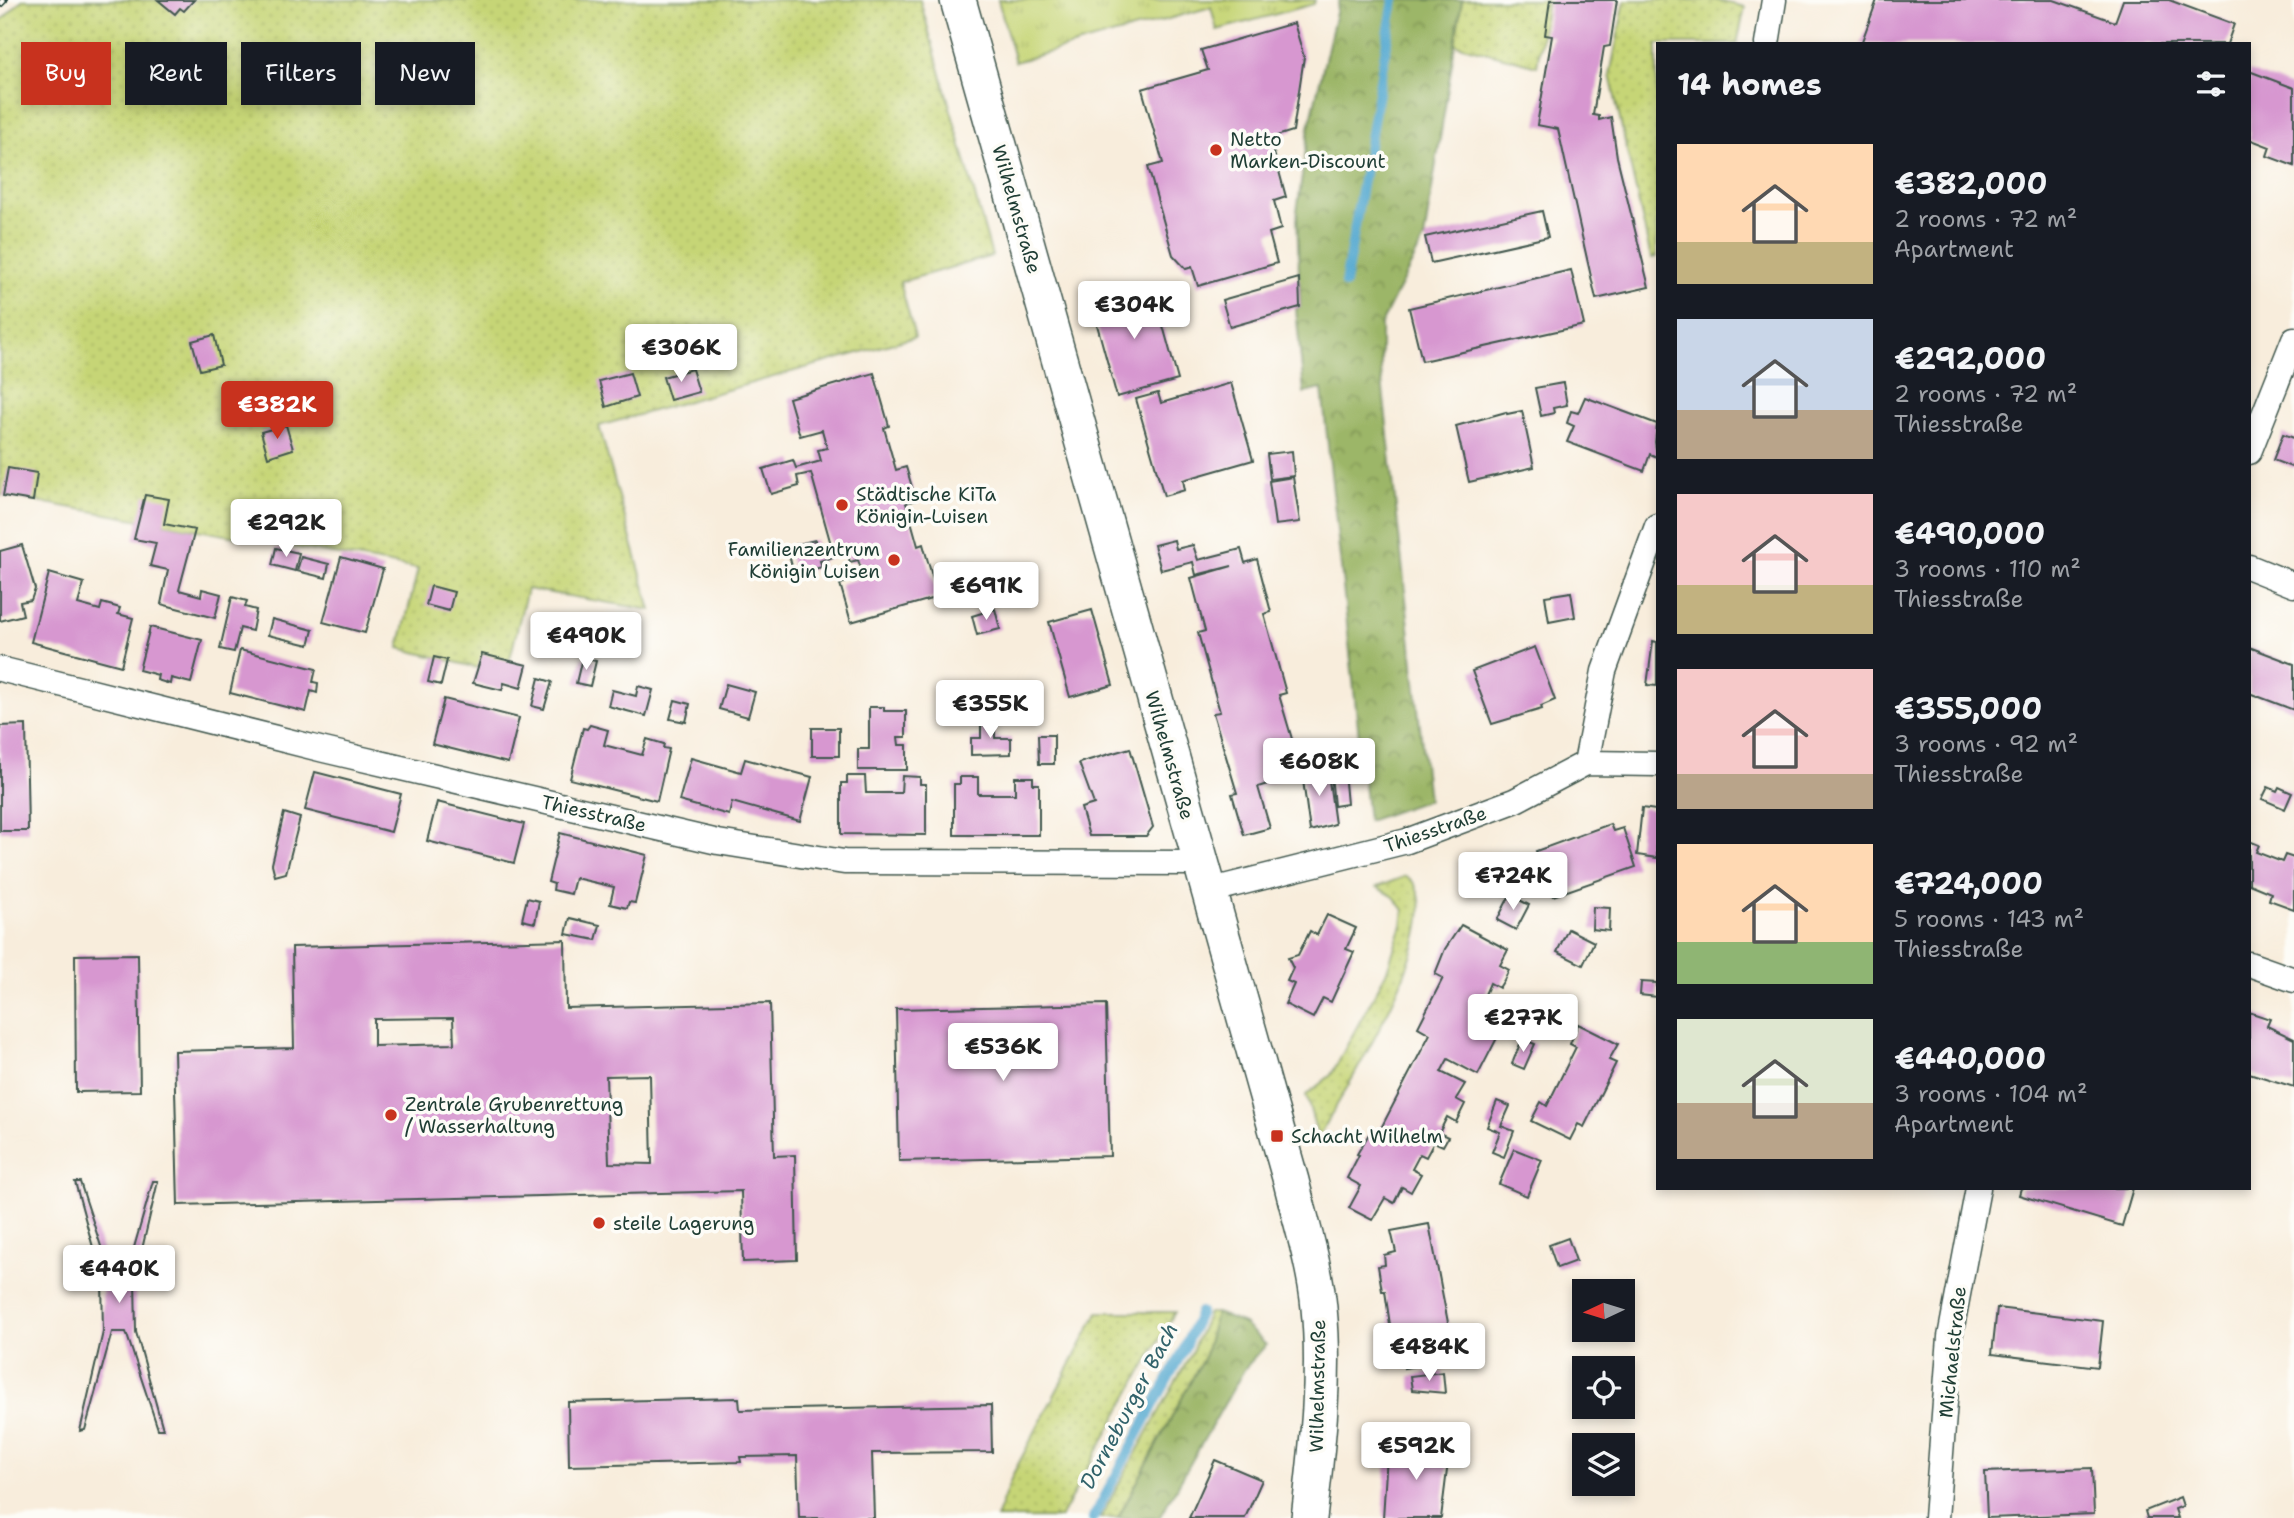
<!DOCTYPE html>
<html lang="en">
<head>
<meta charset="utf-8">
<style>
  :root { --surface:#171b24; --page:#20242c; --text:#f1f3f6; --muted:#9ea1a6; --accent:#c8321e }
  body { margin:0; font-family:"Shantell Sans",sans-serif; background:var(--page); color:var(--text); height:100vh; display:flex; flex-direction:column; font-size:26px; white-space:nowrap }
  * { box-sizing:border-box; margin:0 }
  p { font-size:23px; color:var(--muted) }
  .icon { flex:none; width:38px; height:38px; fill:none; stroke:currentColor; stroke-width:2; stroke-linecap:round; stroke-linejoin:round }
  .map { position:relative; flex:1; overflow:hidden }
  .panel { position:absolute; left:1656px; top:42px; width:595px; height:1148px; display:flex; flex-direction:column; background:var(--surface); border-radius:0px; box-shadow:0 4px 10px #0003 }
  .panel>* { flex:none }
  .hud { position:absolute; left:21px; top:42px; width:665px; height:63px; display:flex; gap:14px }
  .needle { width:46px; rotate:266deg }
  .controls { position:absolute; left:1572px; top:1279px; display:grid; gap:14px }
  .controls a { display:grid; place-items:center; width:63px; height:63px; border-radius:0px; background:var(--surface); box-shadow:0 4px 10px #0003; font-size:35px }
  .price { position:absolute; translate:-50% -60px; padding:0 16px; border-radius:7px; background:#fff; color:#222; font-size:23px; line-height:46px; filter:drop-shadow(0 2px 4px #0008) }
  .price::after { content:''; position:absolute; left:50%; top:42px; width:21px; height:16px; margin-left:-10px; background:inherit; clip-path:polygon(0 0,100% 0,50% 100%) }
  .price.active { background:var(--accent); color:#fff }
  ul { padding:0; list-style:none }
  li { display:flex; align-items:center; gap:21px; height:175px; padding:0 21px }
  li span { display:grid; place-items:center; flex:none; width:196px; height:140px; border-radius:0px; color:#555 }
  li>.icon { margin-inline-start:auto }
  span .icon { width:84px; height:84px; fill:#fffc; stroke-width:1 }
  li b { font-size:30px }
  h2 { display:flex; justify-content:space-between; align-items:center; height:84px; padding:0 21px; font-size:30px }
  .chip { padding:0 24px; border-radius:0px; background:var(--surface); box-shadow:0 4px 10px #0003; font-size:24px; line-height:63px }
  .chip.active { background:var(--accent); color:#fff }
  .map>svg:first-child { display:block }
  .grass { fill:url(#grass-dots); stroke:#728955; stroke-width:2 }
  .forest { fill:url(#forest-crowns); stroke:#5e7a4e; stroke-width:2 }
  .park { fill:url(#park-tufts); stroke:#728955; stroke-width:2 }
  .lines { fill:none; stroke-linecap:round; stroke-linejoin:round }
  .stream { stroke:#54a9d0; stroke-width:10 }
  .building { fill:#d797d0; fill-rule:evenodd }
  .street-casing { stroke:#40574d; stroke-width:27 }
  .secondary-casing { stroke:#40574d; stroke-width:38 }
  .street { stroke:#fff; stroke-width:24 }
  .secondary { stroke:#fff; stroke-width:35 }
  .rail-casing { stroke:#1f3d34; stroke-width:8 }
  .rail { stroke:#fdfcf7; stroke-width:5; stroke-dasharray:16; stroke-linecap:butt }
  .poi-dot { fill:#c8321e; stroke:#fdfcf7; stroke-width:2.5 }
  .labels { text-anchor:middle; stroke-width:7; stroke-linejoin:round; paint-order:stroke }
  .poi-label { font-size:19px; fill:#1f3d34; stroke:#fdfcf7; text-anchor:start }
  .street-label { font-size:19px; fill:#1f3d34; stroke:#fdfcf7 }
  .water-label { font-size:21px; font-style:italic; fill:#32636b; stroke:#fdfcf7 }
</style>
</head>
<body>
<div class="map">
<svg width="2294" height="1518" viewBox="0 0 2294 1518">
  <defs>
    <pattern id="grass-dots" width="8" height="8" patternUnits="userSpaceOnUse" patternTransform="scale(1.75)"><rect width="8" height="8" fill="#c6d576"/><path d="M2 2h.1M6 6h.1" fill="none" stroke="#aab867" stroke-width="1.8" stroke-linecap="round"/></pattern>
    <pattern id="forest-crowns" width="20" height="18" patternUnits="userSpaceOnUse" patternTransform="scale(1.75)"><rect width="20" height="18" fill="#9cb667"/><path d="M2 6a3 3 0 1 1 6 0M12 15a3 3 0 1 1 6 0" fill="none" stroke="#7f9556"/></pattern>
    <pattern id="park-tufts" width="24" height="20" patternUnits="userSpaceOnUse" patternTransform="scale(1.75)"><rect width="24" height="20" fill="#c6d576"/><path d="M3 7l-1-3M5 7V3M7 7l1-3M15 17l-1-3M17 17v-4M19 17l1-3" fill="none" stroke="#aab867"/></pattern>
  </defs>
  <rect width="100%" height="100%" fill="#fdfcf7"/>
  <filter id="ink" filterUnits="userSpaceOnUse"><feTurbulence type="fractalNoise" baseFrequency=".0143" numOctaves="2"/><feDisplacementMap in="SourceGraphic" scale="14" xChannelSelector="R" yChannelSelector="G"/><feConvolveMatrix kernelMatrix="1 2 1 2 8 2 1 2 1" color-interpolation-filters="sRGB"/></filter>
  <filter id="wash" filterUnits="userSpaceOnUse"><feTurbulence type="fractalNoise" baseFrequency=".00686" numOctaves="4" result="noise"/><feDisplacementMap in="SourceGraphic" scale="28" xChannelSelector="R" yChannelSelector="G"/><feGaussianBlur stdDeviation="1.57" result="paint"/><feColorMatrix in="noise" values="0 0 0 0 0 0 0 0 0 0 0 0 0 0 0 0 0 1.4 0 .05"/><feComposite in="paint" operator="in"/></filter>
  <g filter="url(#wash)">
    <rect width="100%" height="100%" fill="#f8eddc"/>
    <g class="grass">
      <path d="M22 0H920L992 256 900 282 915 337 599 426 651 610 527 589 506 675 399 648 418 569 0 495V22Z"/>
      <path d="M1462 0H1547L1537 66 1455 44Z"/>
      <path d="M1625 0H1715L1745 7 1737 44H1657V257L1651 258 1610 75Z"/>
      <path d="M1406 876C1462 910 1340 1098 1318 1137L1306 1095 1331 1075 1386 973 1402 925 1404 910 1394 897 1377 887Z"/>
      <path d="M1098 1312H1175L1060 1518H996L1013 1474Z"/>
      <path d="M1208 1313H1216L1205 1355 1118 1518H1100L1190 1356Z"/>
    </g>
    <g class="forest">
      <path d="M1339 0H1462L1424 239 1381 324V371L1428 800 1368 821 1322 389 1304 393 1296 309 1300 307 1297 211 1309 128Z"/>
      <path d="M1216 1313 1244 1324 1266 1345 1245 1368 1159 1518H1118L1205 1355Z"/>
    </g>
    <path class="park" d="M998 0H1315L1314 4 1217 30 1211 7 1015 62Z"/>
    <g class="lines">
      <g class="stream">
        <path d="M1345 284 1394 0"/>
        <path d="M1093 1518 1183 1351 1200 1312"/>
      </g>
    </g>
    <g id="blocks">
      <g class="building">
        <path d="M158 0H194L184 11 180 8 175 14Z"/>
        <path d="M1550 0H1617L1610 46 1604 47 1593 115 1599 116V120L1611 117 1617 157 1649 287 1596 299 1558 129 1537 125 1552 36 1545 35Z"/>
        <path d="M1877 0H2054L2115 22 2123 0H2169L2234 24 2227 44H1861Z"/>
        <path d="M1294 23 1304 57 1293 131 1270 138 1286 197 1274 201 1281 229 1269 233 1277 263 1198 286 1192 267 1186 269 1173 255 1148 167 1163 163 1142 89 1208 70 1201 50Z"/>
        <path d="M2249 71 2294 88V166L2267 156 2270 147 2249 139Z"/>
        <path d="M1542 211 1548 237 1431 263 1425 237Z"/>
        <path d="M1571 270 1584 325 1422 361 1409 308Z"/>
        <path d="M1299 278 1300 307 1230 327 1222 300Z"/>
        <path d="M1152 286 1178 380 1117 397 1091 303Z"/>
        <path d="M214 335 221 365 200 370 192 341Z"/>
        <path d="M692 369 699 392 670 400 663 377Z"/>
        <path d="M630 373 637 397 606 407 599 381Z"/>
        <path d="M874 373 889 426 884 428 896 470 906 467 916 500 906 503 918 546 923 544 938 597 851 622 840 584 864 577 858 560 850 562 847 553 820 561 822 567 794 574 787 547 815 540 818 552 832 548 811 473 797 476 799 486 771 494 763 469 793 460 796 468 821 461 818 450 827 448 822 430 800 436 789 398Z"/>
        <path d="M1231 383 1253 460 1183 480 1185 490 1164 496 1136 399 1158 393 1161 403Z"/>
        <path d="M1563 383 1567 405 1553 408 1554 413 1541 416 1535 388Z"/>
        <path d="M1585 397 1657 424 1655 442 1657 457 1650 454 1644 471 1567 442 1574 426 1567 423 1571 411 1578 413Z"/>
        <path d="M1522 411 1534 467 1469 482 1456 426 1506 412 1507 414Z"/>
        <path d="M286 425 293 449 268 457 261 432Z"/>
        <path d="M2283 434 2294 438V468L2273 460Z"/>
        <path d="M1292 451 1294 476 1270 479 1267 454Z"/>
        <path d="M8 468 37 473 33 501 3 496Z"/>
        <path d="M1293 477 1300 522 1275 525 1269 481Z"/>
        <path d="M145 495 169 499 164 524 195 530 179 590 201 596 202 589 221 594 215 618 161 604 168 570 150 566 156 543 134 539Z"/>
        <path d="M1174 540 1176 549 1193 545 1198 560 1241 549 1245 563 1257 559 1271 612 1264 614 1286 693 1279 695 1302 773 1258 787 1270 828 1244 835 1232 794 1237 793 1213 713 1220 712 1198 633 1205 631 1191 578 1232 566 1196 575 1193 562 1161 570 1154 545Z"/>
        <path d="M22 545 35 589 31 600 20 602 23 615 0 621V551Z"/>
        <path d="M276 548 299 553 295 571 272 565Z"/>
        <path d="M301 557 329 564 326 578 297 571Z"/>
        <path d="M341 557 383 569 365 633 323 622Z"/>
        <path d="M49 573 84 583 78 604 100 610 102 603 120 608 118 614 133 618 121 666 31 642Z"/>
        <path d="M431 586 454 592 449 611 426 605Z"/>
        <path d="M1571 592 1575 617 1549 622 1545 596Z"/>
        <path d="M232 597 247 601 245 607 256 610 252 631 240 628 234 652 220 649Z"/>
        <path d="M995 609 1000 629 977 635 972 616Z"/>
        <path d="M1092 610 1113 685 1070 697 1049 622Z"/>
        <path d="M272 619 313 630 309 645 268 635Z"/>
        <path d="M150 627 202 640 191 683 171 678 170 684 157 680 158 675 139 670Z"/>
        <path d="M1653 641 1657 642V686L1647 685Z"/>
        <path d="M1535 647 1555 700 1541 706 1542 709 1492 724 1472 671Z"/>
        <path d="M2249 647 2294 664V710L2249 693Z"/>
        <path d="M240 650 316 669 313 682 318 683 317 693 311 691 306 712 230 693Z"/>
        <path d="M482 654 527 665 521 688 504 683 502 690 473 683Z"/>
        <path d="M434 657 447 660 441 685 428 682Z"/>
        <path d="M582 658 596 661 590 686 576 683Z"/>
        <path d="M539 678 552 682 544 709 532 706Z"/>
        <path d="M726 684 755 692 748 717 719 709Z"/>
        <path d="M638 686 653 690 646 716 608 706 612 690 636 696Z"/>
        <path d="M444 699 519 718 508 763 432 744Z"/>
        <path d="M675 700 690 704 686 722 670 719Z"/>
        <path d="M869 707H884V711H906V737H898L899 745H907V770H858V749H869Z"/>
        <path d="M981 716H995V738H1011V754L971 755V738H981Z"/>
        <path d="M26 725 28 831H0V726Z"/>
        <path d="M590 725 608 730 604 745 642 755 647 739 664 744 663 748 669 749 657 801 570 779 583 728 587 729Z"/>
        <rect x="812" y="728" width="27" height="28"/>
        <path d="M1038 735H1054V764H1039Z"/>
        <path d="M1130 748 1153 827 1146 836H1089L1081 808 1094 804 1079 763Z"/>
        <path d="M691 758 741 772 745 759 812 777 800 821 732 802 729 815 679 801Z"/>
        <path d="M1327 766 1335 824 1310 831 1302 773Z"/>
        <path d="M315 772 401 794 391 832 305 810Z"/>
        <path d="M1344 772 1347 804 1334 806 1331 774Z"/>
        <path d="M847 776H865L866 793H901L902 776 920 777V784H926V835L841 834V783H847Z"/>
        <path d="M960 777H978V794H1015V777H1033V784H1039V835H954V784H960Z"/>
        <path d="M2268 787 2277 791 2279 787 2292 793 2285 809 2262 799Z"/>
        <path d="M437 802 524 824 514 863 427 841Z"/>
        <path d="M1642 808 1656 810 1657 858 1637 855Z"/>
        <path d="M284 813 300 818 286 873 275 876 272 864Z"/>
        <path d="M1610 824 1613 831 1623 828 1636 867 1553 896 1547 880 1540 882 1536 870 1542 867 1536 851Z"/>
        <path d="M560 833 647 855 635 903 629 902 627 908 610 904 614 887 575 878 571 894 553 890 554 884 548 882Z"/>
        <path d="M2249 841 2259 845 2256 852 2282 862 2285 855 2294 858V909L2269 900 2271 893 2249 884Z"/>
        <path d="M1510 895 1529 905 1516 930 1497 920Z"/>
        <path d="M527 898 539 901 535 923 522 920Z"/>
        <path d="M1593 907 1610 908 1609 931 1592 929Z"/>
        <path d="M1327 915 1356 928 1346 949 1354 952 1331 1002 1323 998 1313 1018 1285 1004 1294 984 1287 981 1293 968 1288 958 1298 955 1310 931 1317 935Z"/>
        <path d="M570 918 600 925 596 940 566 934Z"/>
        <path d="M1461 925 1508 950 1500 965 1509 970 1504 980 1499 988 1490 983 1483 999 1491 1003 1483 1018 1492 1023 1487 1032 1497 1038 1478 1075 1448 1059 1441 1072 1465 1084 1456 1099 1465 1104 1456 1122 1447 1117 1439 1133 1448 1137 1443 1146 1434 1142 1426 1157 1420 1154 1412 1169 1421 1174 1411 1192 1402 1187 1394 1203 1385 1198 1372 1220 1349 1208 1361 1186 1347 1178 1359 1155 1357 1154 1372 1129 1379 1132 1430 1034 1418 1027 1443 978 1435 974 1445 949Z"/>
        <path d="M1568 929 1594 942 1583 965 1557 952Z"/>
        <path d="M565 940 566 1008 770 1003 774 1156 795 1155 797 1260 743 1262 741 1191 178 1205 174 1051 294 1048 292 947ZM453 1018 454 1044 374 1046V1019ZM650 1075 652 1164 609 1163 606 1076Z"/>
        <path d="M138 954 140 1091 76 1092 75 955Z"/>
        <path d="M1641 982 1657 983V997L1640 995Z"/>
        <path d="M1106 1004 1110 1156 899 1161 896 1009Z"/>
        <path d="M2249 1012 2270 1019 2267 1026 2294 1039V1087L2249 1073Z"/>
        <path d="M1578 1024 1618 1044 1609 1060 1616 1063 1584 1127 1578 1124 1570 1140 1531 1121 1541 1102 1547 1106 1576 1047 1570 1044Z"/>
        <path d="M1522 1039 1535 1044 1524 1069 1512 1064Z"/>
        <path d="M1497 1101 1510 1106 1501 1126 1514 1131 1504 1157 1492 1152 1500 1132 1487 1127Z"/>
        <path d="M1514 1149 1542 1160 1527 1196 1499 1184Z"/>
        <path d="M153 1181H158L135 1279 136 1332 163 1429H158L126 1332H112L85 1430 80 1431 103 1332 102 1280 75 1182H80L112 1280 125 1279Z"/>
        <path d="M2021 1188H2133L2122 1226 2019 1195Z"/>
        <path d="M1429 1224 1455 1359 1404 1368 1402 1358 1395 1359 1385 1291H1382L1378 1266 1385 1265 1384 1255 1396 1252 1391 1231Z"/>
        <path d="M1568 1238 1576 1261 1557 1268 1549 1245Z"/>
        <path d="M1997 1308 2103 1321 2098 1367 1992 1354Z"/>
        <path d="M1443 1372 1445 1393 1412 1390 1410 1376Z"/>
        <path d="M739 1398 740 1410 991 1405 992 1452 872 1453 874 1518H799L797 1456 740 1457 741 1462 569 1466 568 1402Z"/>
        <path d="M1409 1441 1450 1446 1441 1518H1383L1387 1455 1408 1457Z"/>
        <path d="M1215 1460 1262 1480 1245 1518H1189Z"/>
        <path d="M2092 1468 2094 1514 1987 1518 1985 1472Z"/>
        <path d="M2180 1497 2183 1506 2175 1509 2178 1518H2147L2145 1511Z"/>
      </g>
    </g>
  </g>
  <g filter="url(#ink)">
    <use href="#blocks" fill-opacity="0" stroke="#40574d" stroke-width="2"/>
    <g class="lines">
      <defs>
        <g id="street">
          <path d="M1767 44 1774 0"/>
          <path d="M2249 452 2294 339"/>
          <path d="M2249 567 2294 585"/>
          <path d="M0 669 324 750 718 842 844 862 1200 863"/>
          <path d="M1586 763 1604 671 1657 526"/>
          <path d="M1208 891 1407 841 1514 801 1586 763 1657 764"/>
          <path d="M2249 964 2294 980"/>
          <path d="M1936 1518 1950 1337 1978 1188"/>
        </g>
        <path id="secondary" d="M958 0 1291 1181C1301 1223 1315 1265 1319 1308 1326 1377 1317 1449 1309 1518"/>
      </defs>
      <use href="#street" class="street-casing"/>
      <use href="#secondary" class="secondary-casing"/>
      <use href="#street" class="street"/>
      <use href="#secondary" class="secondary"/>
      <defs>
        <path id="rail" d="M0 4 4 0"/>
      </defs>
      <use href="#rail" class="rail-casing"/>
      <use href="#rail" class="rail"/>
    </g>
  </g>
  <g class="poi-dot">
    <circle cx="1216" cy="150" r="7"/>
    <circle cx="842" cy="505" r="7"/>
    <circle cx="894" cy="560" r="7"/>
    <circle cx="391" cy="1115" r="7"/>
    <rect x="1270" y="1129" width="14" height="14" rx="3.5"/>
    <circle cx="599" cy="1223" r="7"/>
  </g>
  <g class="labels">
    <g class="poi-label">
      <text x="1230" y="146">Netto<tspan x="1230" dy="22">Marken-Discount</tspan></text>
      <text x="856" y="501">Städtische KiTa<tspan x="856" dy="22">Königin-Luisen</tspan></text>
      <text x="880" y="556" text-anchor="end">Familienzentrum<tspan x="880" dy="22">Königin Luisen</tspan></text>
      <text x="405" y="1111">Zentrale Grubenrettung<tspan x="405" dy="22">/ Wasserhaltung</tspan></text>
      <text x="1291" y="1143">Schacht Wilhelm</text>
      <text x="613" y="1230">steile Lagerung</text>
    </g>
    <g class="street-label">
      <text transform="translate(1017 209) rotate(74)" y="7">Wilhelmstraße</text>
      <text transform="translate(1170 755) rotate(74)" y="7">Wilhelmstraße</text>
      <text transform="translate(594 813) rotate(13)" y="7">Thiesstraße</text>
      <text transform="translate(1435 829) rotate(-19)" y="7">Thiesstraße</text>
      <text transform="translate(1952 1352) rotate(-84)" y="7">Michaelstraße</text>
      <text transform="translate(1317 1386) rotate(-89)" y="7">Wilhelmstraße</text>
    </g>
    <g class="water-label">
      <text transform="translate(1129 1406) rotate(-62)" y="7">Dorneburger Bach</text>
    </g>
  </g>
</svg>
<div class="controls">
<a><svg class="needle" viewBox="-14 -14 28 28"><path d="M0-13l5 13h-10z" fill="#e53935"/><path d="M0 13l5-13h-10z" fill="#9ea1a6"/></svg></a>
<a><svg class="icon" aria-label="locate" viewBox="0 0 24 24"><circle cx="12" cy="12" r="6"/><path d="M12 2v4M12 18v4M2 12h4M18 12h4"/></svg></a>
<a><svg class="icon" aria-label="layers" viewBox="0 0 24 24"><path d="M12 4l9 5-9 5-9-5zM3 14l9 5 9-5"/></svg></a>
</div>
<b class="price" style="left:1134px;top:341px">€304K</b>
<b class="price" style="left:681px;top:384px">€306K</b>
<b class="price active" style="left:277px;top:441px">€382K</b>
<b class="price" style="left:286px;top:559px">€292K</b>
<b class="price" style="left:986px;top:622px">€691K</b>
<b class="price" style="left:586px;top:672px">€490K</b>
<b class="price" style="left:990px;top:740px">€355K</b>
<b class="price" style="left:1319px;top:798px">€608K</b>
<b class="price" style="left:1513px;top:912px">€724K</b>
<b class="price" style="left:1523px;top:1054px">€277K</b>
<b class="price" style="left:1003px;top:1083px">€536K</b>
<b class="price" style="left:119px;top:1305px">€440K</b>
<b class="price" style="left:1429px;top:1383px">€484K</b>
<b class="price" style="left:1416px;top:1482px">€592K</b>
<div class="hud">
<a class="chip active">Buy</a>
<a class="chip">Rent</a>
<a class="chip">Filters</a>
<a class="chip">New</a>
</div>
<section class="panel">
<h2>14 homes<svg class="icon" aria-label="filters" viewBox="0 0 24 24"><path d="M4 7h16M4 17h16"/><circle cx="9" cy="7" r="2"/><circle cx="15" cy="17" r="2"/></svg></h2>
<ul>
<li><span style="background:linear-gradient(#ffd9b3 70%,#c2b280 0)"><svg class="icon" aria-label="home" viewBox="0 0 24 24"><path d="M3 11l9-7 9 7M6 9v11h12V9"/></svg></span><div><b>€382,000</b><p>2 rooms · 72 m²</p><p>Apartment</p></div></li>
<li><span style="background:linear-gradient(#c9d6e8 65%,#b9a48a 0)"><svg class="icon" aria-label="home" viewBox="0 0 24 24"><path d="M3 11l9-7 9 7M6 9v11h12V9"/></svg></span><div><b>€292,000</b><p>2 rooms · 72 m²</p><p>Thiesstraße</p></div></li>
<li><span style="background:linear-gradient(#f6c9c9 65%,#c2b280 0)"><svg class="icon" aria-label="home" viewBox="0 0 24 24"><path d="M3 11l9-7 9 7M6 9v11h12V9"/></svg></span><div><b>€490,000</b><p>3 rooms · 110 m²</p><p>Thiesstraße</p></div></li>
<li><span style="background:linear-gradient(#f6c9c9 75%,#b9a48a 0)"><svg class="icon" aria-label="home" viewBox="0 0 24 24"><path d="M3 11l9-7 9 7M6 9v11h12V9"/></svg></span><div><b>€355,000</b><p>3 rooms · 92 m²</p><p>Thiesstraße</p></div></li>
<li><span style="background:linear-gradient(#ffd9b3 70%,#8fb573 0)"><svg class="icon" aria-label="home" viewBox="0 0 24 24"><path d="M3 11l9-7 9 7M6 9v11h12V9"/></svg></span><div><b>€724,000</b><p>5 rooms · 143 m²</p><p>Thiesstraße</p></div></li>
<li><span style="background:linear-gradient(#dfe7d0 60%,#b9a48a 0)"><svg class="icon" aria-label="home" viewBox="0 0 24 24"><path d="M3 11l9-7 9 7M6 9v11h12V9"/></svg></span><div><b>€440,000</b><p>3 rooms · 104 m²</p><p>Apartment</p></div></li>
</ul>
</section>
</div>
</body>
</html>
